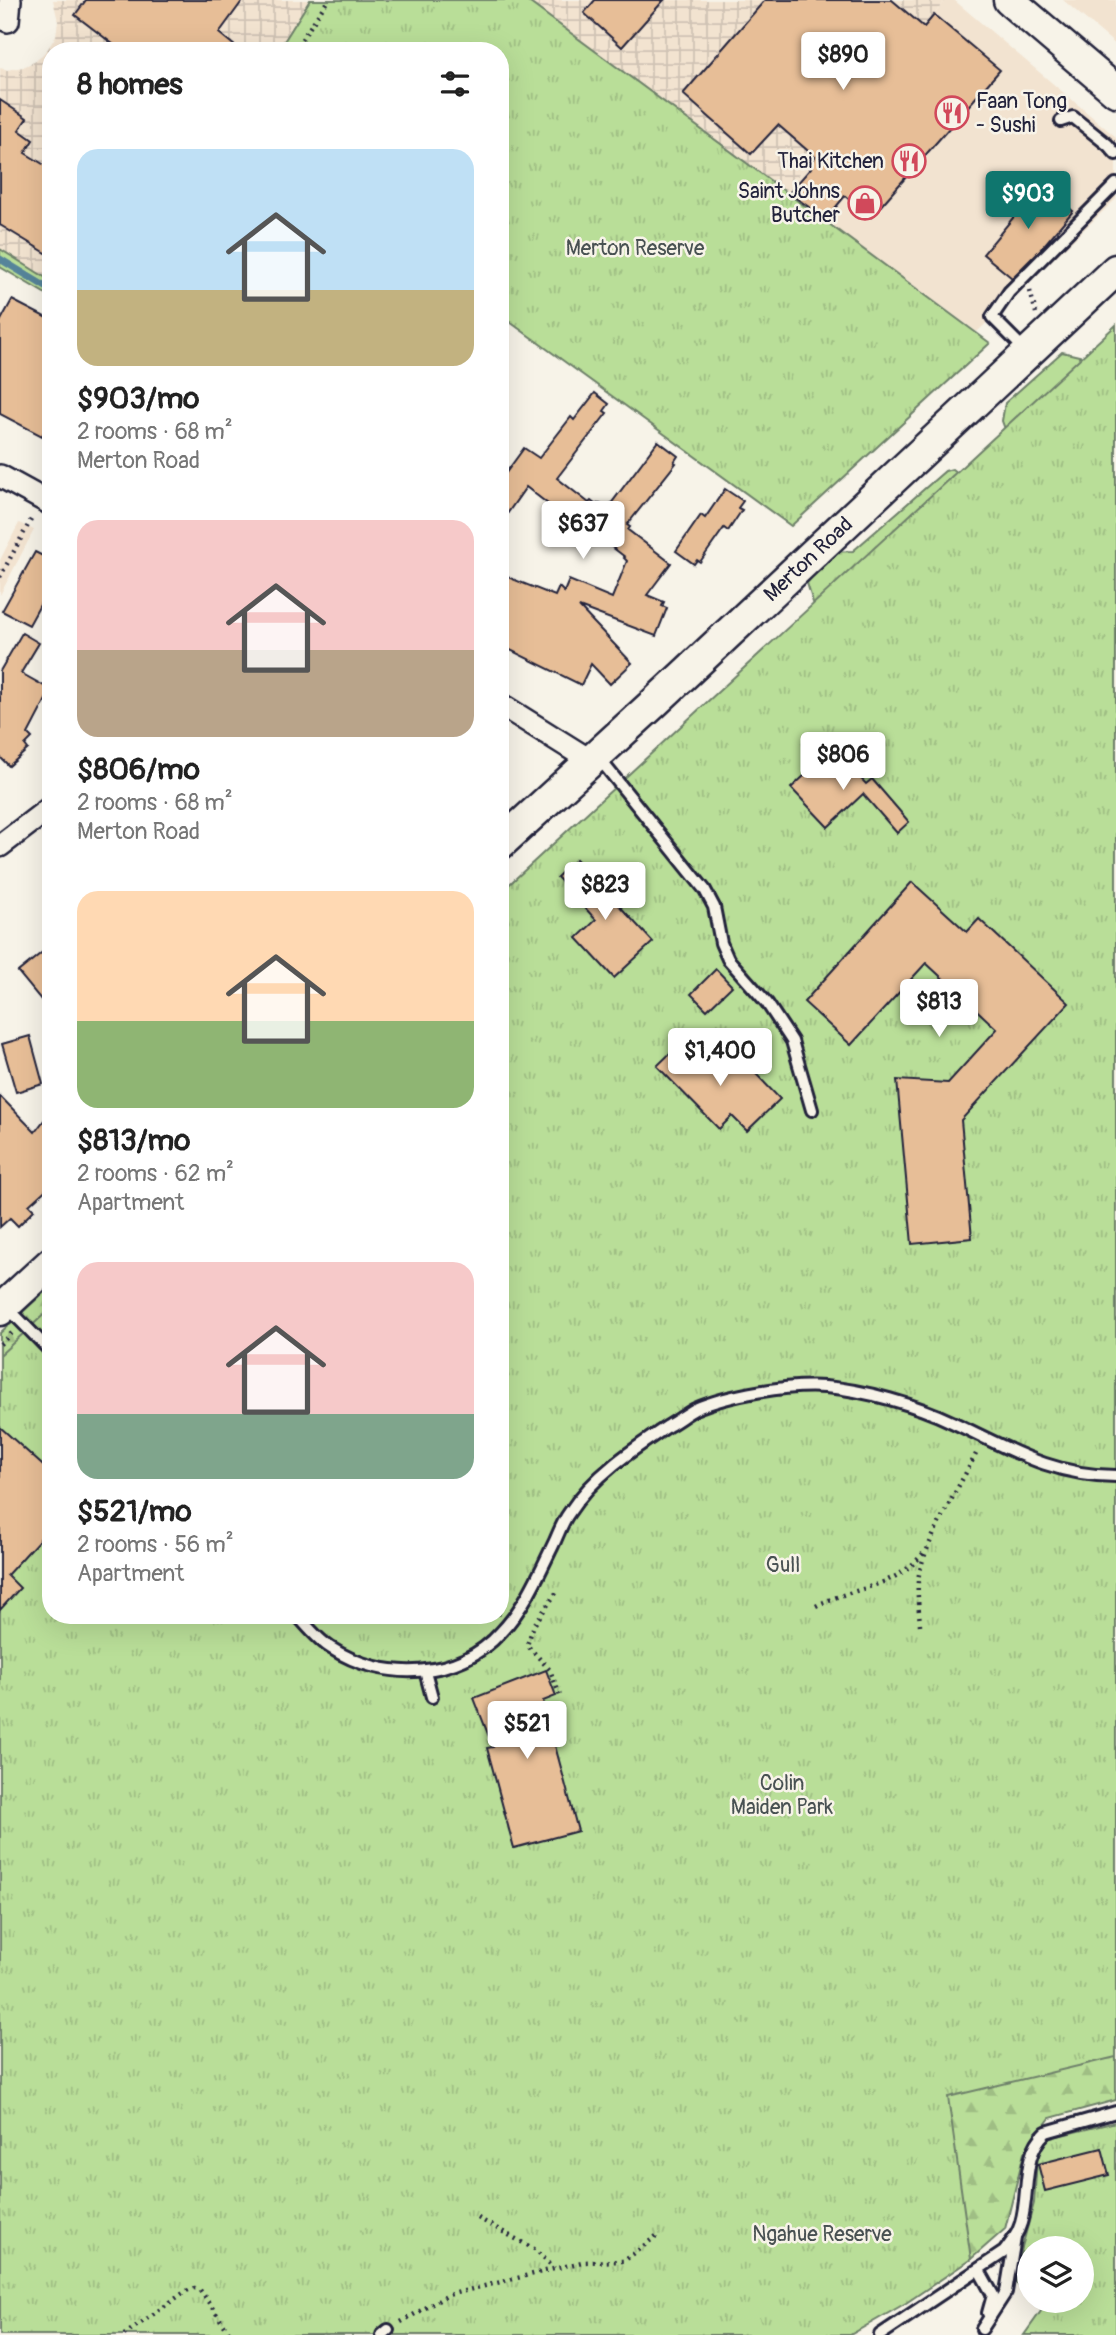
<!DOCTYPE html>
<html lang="en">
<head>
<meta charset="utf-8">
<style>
  :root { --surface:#fff; --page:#f2f2f2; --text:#222; --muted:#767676; --accent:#0f766e }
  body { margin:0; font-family:Pangolin,sans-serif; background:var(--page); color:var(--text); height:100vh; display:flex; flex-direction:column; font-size:26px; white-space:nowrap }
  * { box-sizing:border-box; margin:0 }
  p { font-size:23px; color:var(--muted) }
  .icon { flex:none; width:38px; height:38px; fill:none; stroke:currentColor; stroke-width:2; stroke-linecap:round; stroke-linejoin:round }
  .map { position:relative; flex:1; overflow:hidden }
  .panel { position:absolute; left:42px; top:42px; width:467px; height:1582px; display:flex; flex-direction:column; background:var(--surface); border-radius:28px; box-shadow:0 7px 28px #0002 }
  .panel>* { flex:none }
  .fabs { position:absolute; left:1017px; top:2236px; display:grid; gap:14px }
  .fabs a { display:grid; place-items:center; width:77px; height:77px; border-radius:50%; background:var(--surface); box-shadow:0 7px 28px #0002; font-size:35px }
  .price { position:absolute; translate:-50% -60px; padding:0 16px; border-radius:7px; background:#fff; color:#222; font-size:23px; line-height:46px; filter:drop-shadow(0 2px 4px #0008) }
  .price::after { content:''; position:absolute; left:50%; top:42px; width:21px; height:16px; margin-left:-10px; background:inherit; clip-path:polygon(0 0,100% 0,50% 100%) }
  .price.current { background:var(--accent); color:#fff }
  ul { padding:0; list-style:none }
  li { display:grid; align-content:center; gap:14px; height:371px; padding:0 35px }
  li span { display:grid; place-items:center; height:217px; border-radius:21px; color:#555 }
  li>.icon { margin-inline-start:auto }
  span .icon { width:126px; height:126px; fill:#fffc; stroke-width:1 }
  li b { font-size:30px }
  h2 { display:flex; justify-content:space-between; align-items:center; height:84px; padding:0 35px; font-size:30px }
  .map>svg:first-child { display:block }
  .built { fill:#f2e3d0 }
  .industrial { fill:url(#industrial-grid) }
  .green { fill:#b9de98; stroke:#6e806a; stroke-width:2 }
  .forest { fill:url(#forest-firs); stroke:#6e806a; stroke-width:2 }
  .park { fill:url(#park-tufts); stroke:#6e806a; stroke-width:2 }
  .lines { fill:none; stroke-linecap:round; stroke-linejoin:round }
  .stream { stroke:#57849a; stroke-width:7 }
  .building { fill:#e7be97; stroke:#22223b; stroke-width:2 }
  .lane-casing { stroke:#22223b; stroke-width:16 }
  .street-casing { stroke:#22223b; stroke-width:26 }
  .secondary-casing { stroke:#22223b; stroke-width:35 }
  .path { stroke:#22223b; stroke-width:4.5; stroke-dasharray:2 5; stroke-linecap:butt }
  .lane { stroke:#f7f3e8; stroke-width:10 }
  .street { stroke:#f7f3e8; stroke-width:21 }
  .secondary { stroke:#f7f3e8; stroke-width:30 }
  .labels { text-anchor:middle; stroke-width:5; stroke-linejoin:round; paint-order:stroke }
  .poi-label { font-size:21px; fill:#22223b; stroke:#f7f3e8; text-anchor:end }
  .park-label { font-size:21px; fill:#485152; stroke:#f7f3e8 }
  .street-label { font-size:21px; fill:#22223b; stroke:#f7f3e8 }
</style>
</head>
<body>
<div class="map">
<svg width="1116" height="2335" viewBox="0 0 1116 2335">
  <defs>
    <pattern id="industrial-grid" width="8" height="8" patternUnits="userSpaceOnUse" patternTransform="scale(1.75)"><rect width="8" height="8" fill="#f2e3d0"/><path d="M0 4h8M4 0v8" fill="none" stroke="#cfc2b4"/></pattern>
    <pattern id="forest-firs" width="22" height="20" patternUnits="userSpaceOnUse" patternTransform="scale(1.75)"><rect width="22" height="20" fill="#b9de98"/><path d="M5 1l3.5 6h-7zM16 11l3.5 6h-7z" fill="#9fbe84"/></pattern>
    <pattern id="park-tufts" width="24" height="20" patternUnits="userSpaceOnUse" patternTransform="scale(1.75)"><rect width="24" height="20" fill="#b9de98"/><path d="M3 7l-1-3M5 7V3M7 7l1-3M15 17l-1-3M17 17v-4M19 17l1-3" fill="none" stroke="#9fbe84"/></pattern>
  </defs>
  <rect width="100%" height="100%" fill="#f7f3e8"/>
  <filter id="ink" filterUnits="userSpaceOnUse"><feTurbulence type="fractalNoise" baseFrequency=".0143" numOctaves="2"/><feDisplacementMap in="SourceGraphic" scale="14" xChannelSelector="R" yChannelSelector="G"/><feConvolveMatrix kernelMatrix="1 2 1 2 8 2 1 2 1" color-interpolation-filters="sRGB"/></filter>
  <g filter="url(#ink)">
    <g class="built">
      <path d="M946 0H954L1116 137V199L977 332 784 192Z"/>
      <path d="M1063 0H1116V45Z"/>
      <path d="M19 523 34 530 0 595V560Z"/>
    </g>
    <g class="industrial">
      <path d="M53 0H310L278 51H51V281L0 249V68L7 70 23 67 36 61 47 50 56 36 58 21Z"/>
      <path d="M526 0H946L784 192Z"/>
    </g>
    <path class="green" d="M0 249 51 281V297L0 267Z"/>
    <g class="forest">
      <path d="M1062 352 1092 359 1009 440 1002 421 1005 403Z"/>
      <path d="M952 469 972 485 816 612 807 583 834 552 853 551 945 471Z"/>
      <path d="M51 1286V1406L0 1390V1333Z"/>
      <path d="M496 1911 1116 2047V2100L1050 2118 1024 2153 1005 2229 971 2259 871 2316Z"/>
    </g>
    <g class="park">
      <path d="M310 0H526L990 343 791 526 503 317 501 322 500 51H278Z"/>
      <path d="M1116 325V2057L948 2097 971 2259 906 2303 850 2335H0V1355L51 1308V1615H500L501 892Z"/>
      <path d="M1116 2122V2335H1024L1046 2304 1043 2301H1082V2249H1029V2292L1016 2283 1022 2247 1034 2203 1037 2159 1045 2139Z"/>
    </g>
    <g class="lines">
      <path class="stream" d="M0 259 51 290"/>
    </g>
    <g class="building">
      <path d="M86 0H243L219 33 241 51H122L75 15Z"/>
      <path d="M595 0H664L622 47 584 13Z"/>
      <path d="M765 0H892L924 27 934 15 1000 70 871 217 845 196 826 219 789 193 811 168 809 165 815 157 778 125 751 154 683 94Z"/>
      <path d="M0 100 27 118 19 130 33 140 25 153 51 169V256L0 225Z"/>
      <path d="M1041 184 1073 211 1040 250 1012 278 983 254Z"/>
      <path d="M12 300 51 320V419L42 436 0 414V322Z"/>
      <path d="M595 393 609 404 604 411 607 413 557 478 589 503 591 501 596 505 599 503 607 509 658 441 678 456 674 462 676 463 627 525 630 527 628 530 671 563 647 595 664 602 662 606 667 608 656 636 579 607 632 663 610 684 591 664 581 685 500 645V574L555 596 559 587 564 592 569 580 612 598 627 561 624 558 625 557 578 521 575 525 526 487 500 524V481L524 448 539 458 571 417 574 420Z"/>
      <path d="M725 489 743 501 738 508 742 510 728 531 724 528 700 562 697 560 694 564 676 551 701 515 705 518Z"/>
      <path d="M35 552 51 560V585L29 625 2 611Z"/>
      <path d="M22 633 39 643 21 673 51 690 28 734 32 738 25 745 28 749 9 766 0 757V671Z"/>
      <path d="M833 749 866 784 872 779 909 822 897 833 863 794 828 827 791 788Z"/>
      <path d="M576 859 653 942 614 978 577 938 596 920 557 877Z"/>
      <path d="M912 882 967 932 979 919 1069 1003 961 1120 972 1238 912 1244 897 1080 948 1083 997 1029 926 963 851 1045 804 1002Z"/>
      <path d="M51 945V1012L18 972Z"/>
      <path d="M716 969 732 986 707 1010 691 994Z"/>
      <path d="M30 1036 43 1084 16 1092 2 1044Z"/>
      <path d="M683 1041 719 1078 740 1057 780 1099 747 1131 732 1116 719 1129 657 1066Z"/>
      <path d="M0 1096 35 1132 51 1111V1185L29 1205 34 1210 18 1226 10 1218 0 1227Z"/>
      <path d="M0 1427 51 1473V1527L7 1575 20 1588 0 1610Z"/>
      <path d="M546 1670 556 1696 543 1701 578 1831 514 1848 487 1748 493 1747 474 1698Z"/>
      <path d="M1102 2148 1109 2175 1045 2191 1038 2164Z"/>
    </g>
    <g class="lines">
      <defs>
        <g id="lane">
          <path d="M1061 121 1073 117 1108 145 1116 154"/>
          <path d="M1026 351 992 317 1009 292 1116 184"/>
          <path d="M598 757 705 890 714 907 721 943 728 959 767 1003 792 1041 812 1110"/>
          <path d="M6 1306 51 1352"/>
          <path d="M297 1615C308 1627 318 1640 331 1648 383 1682 459 1680 501 1632 525 1607 540 1572 555 1541 559 1532 563 1521 569 1513 593 1476 632 1450 668 1426 677 1421 686 1414 695 1409 727 1395 790 1384 825 1387 864 1390 917 1405 952 1422 1008 1448 1052 1476 1116 1476"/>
          <path d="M425 1671 432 1697"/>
          <path d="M979 2270 993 2295 988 2313"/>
          <path d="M982 2329 1006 2292 1015 2238"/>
          <path d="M382 2335 388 2330"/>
          <path d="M880 2335 1004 2252C1011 2243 1018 2234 1021 2223 1030 2193 1021 2155 1046 2132L1116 2112"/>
        </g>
        <g id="street">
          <path d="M8 21 10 0"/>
          <path d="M0 476 51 504"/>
          <path d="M500 704 591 761"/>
          <path d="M0 846 51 807"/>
        </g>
        <g id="secondary">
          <path d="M1009 0 1116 91"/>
          <path d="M500 844 653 704 1116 270"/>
          <path d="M0 1310 51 1263"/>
        </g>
      </defs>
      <use href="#lane" class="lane-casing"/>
      <use href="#street" class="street-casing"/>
      <use href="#secondary" class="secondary-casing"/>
      <g class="path">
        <path d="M294 51 328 0"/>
        <path d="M1030 291 1036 313"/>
        <path d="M0 577 33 516"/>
        <path d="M500 877 510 868"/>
        <path d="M0 1344 12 1333"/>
        <path d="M556 1593 534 1625 527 1645 550 1670 560 1696"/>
        <path d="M816 1606C857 1585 894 1590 925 1551"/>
        <path d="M920 1625C919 1610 917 1595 918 1581 921 1548 962 1482 978 1450"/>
        <path d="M478 2218 536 2250 554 2268"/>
        <path d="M401 2322 448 2295 582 2262 624 2261 659 2234"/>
        <path d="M124 2335 186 2291 195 2288 200 2290 231 2335"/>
      </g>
      <use href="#lane" class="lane"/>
      <use href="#street" class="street"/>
      <use href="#secondary" class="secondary"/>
    </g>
  </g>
  <defs>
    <symbol id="restaurant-ring" viewBox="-11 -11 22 22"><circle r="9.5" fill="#f7f3e8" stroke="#d1495b" stroke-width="1.5"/><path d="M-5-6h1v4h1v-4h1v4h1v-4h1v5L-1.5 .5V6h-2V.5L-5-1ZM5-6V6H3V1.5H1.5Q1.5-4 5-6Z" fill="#d1495b"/></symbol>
    <symbol id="shop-ring" viewBox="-11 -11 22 22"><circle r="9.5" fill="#f7f3e8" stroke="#d1495b" stroke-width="1.5"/><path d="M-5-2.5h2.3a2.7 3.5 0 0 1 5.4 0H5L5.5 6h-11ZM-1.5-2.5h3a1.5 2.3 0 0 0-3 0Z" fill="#d1495b"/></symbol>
  </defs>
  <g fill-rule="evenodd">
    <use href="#restaurant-ring" x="933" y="94" width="38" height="38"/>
    <use href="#restaurant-ring" x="890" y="142" width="38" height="38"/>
    <use href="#shop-ring" x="846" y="184" width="38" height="38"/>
  </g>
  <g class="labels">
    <g class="poi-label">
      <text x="976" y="108" text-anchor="start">Faan Tong<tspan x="976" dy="24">- Sushi</tspan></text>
      <text x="884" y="168">Thai Kitchen</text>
      <text x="840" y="198">Saint Johns<tspan x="840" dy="24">Butcher</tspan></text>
    </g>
    <g class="park-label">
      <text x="635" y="255">Merton Reserve</text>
      <text x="783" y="1572">Gull</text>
      <text x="782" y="1790">Colin<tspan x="782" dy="24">Maiden Park</tspan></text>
      <text x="822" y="2241">Ngahue Reserve</text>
    </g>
    <g class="street-label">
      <text transform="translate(808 559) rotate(-43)" y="7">Merton Road</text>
    </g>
  </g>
</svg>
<div class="fabs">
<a><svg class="icon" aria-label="layers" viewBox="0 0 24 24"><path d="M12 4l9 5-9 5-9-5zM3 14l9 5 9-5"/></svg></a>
</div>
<b class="price" style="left:843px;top:92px">$890</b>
<b class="price current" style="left:1028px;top:231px">$903</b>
<b class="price" style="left:583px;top:561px">$637</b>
<b class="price" style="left:843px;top:792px">$806</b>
<b class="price" style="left:605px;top:922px">$823</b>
<b class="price" style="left:939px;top:1039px">$813</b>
<b class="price" style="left:720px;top:1088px">$1,400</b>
<b class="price" style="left:527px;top:1761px">$521</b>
<section class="panel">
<h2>8 homes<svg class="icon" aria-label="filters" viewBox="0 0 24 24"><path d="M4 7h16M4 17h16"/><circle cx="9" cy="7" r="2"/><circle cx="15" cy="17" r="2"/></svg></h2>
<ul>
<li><span style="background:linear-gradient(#bfe0f5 65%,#c2b280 0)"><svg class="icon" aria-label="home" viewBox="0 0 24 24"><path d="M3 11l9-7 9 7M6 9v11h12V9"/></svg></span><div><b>$903/mo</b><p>2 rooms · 68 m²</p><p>Merton Road</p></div></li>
<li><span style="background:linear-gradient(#f6c9c9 60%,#b9a48a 0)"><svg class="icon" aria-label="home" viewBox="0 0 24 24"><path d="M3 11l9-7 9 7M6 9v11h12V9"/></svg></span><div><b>$806/mo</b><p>2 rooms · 68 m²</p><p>Merton Road</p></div></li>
<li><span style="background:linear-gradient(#ffd9b3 60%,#8fb573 0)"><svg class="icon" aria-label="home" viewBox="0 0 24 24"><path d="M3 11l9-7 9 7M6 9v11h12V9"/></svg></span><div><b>$813/mo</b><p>2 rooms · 62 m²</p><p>Apartment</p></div></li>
<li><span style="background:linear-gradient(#f6c9c9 70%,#7fa58c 0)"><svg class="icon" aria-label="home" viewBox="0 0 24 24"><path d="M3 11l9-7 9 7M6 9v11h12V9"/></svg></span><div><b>$521/mo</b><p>2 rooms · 56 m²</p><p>Apartment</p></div></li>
</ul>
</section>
</div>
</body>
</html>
